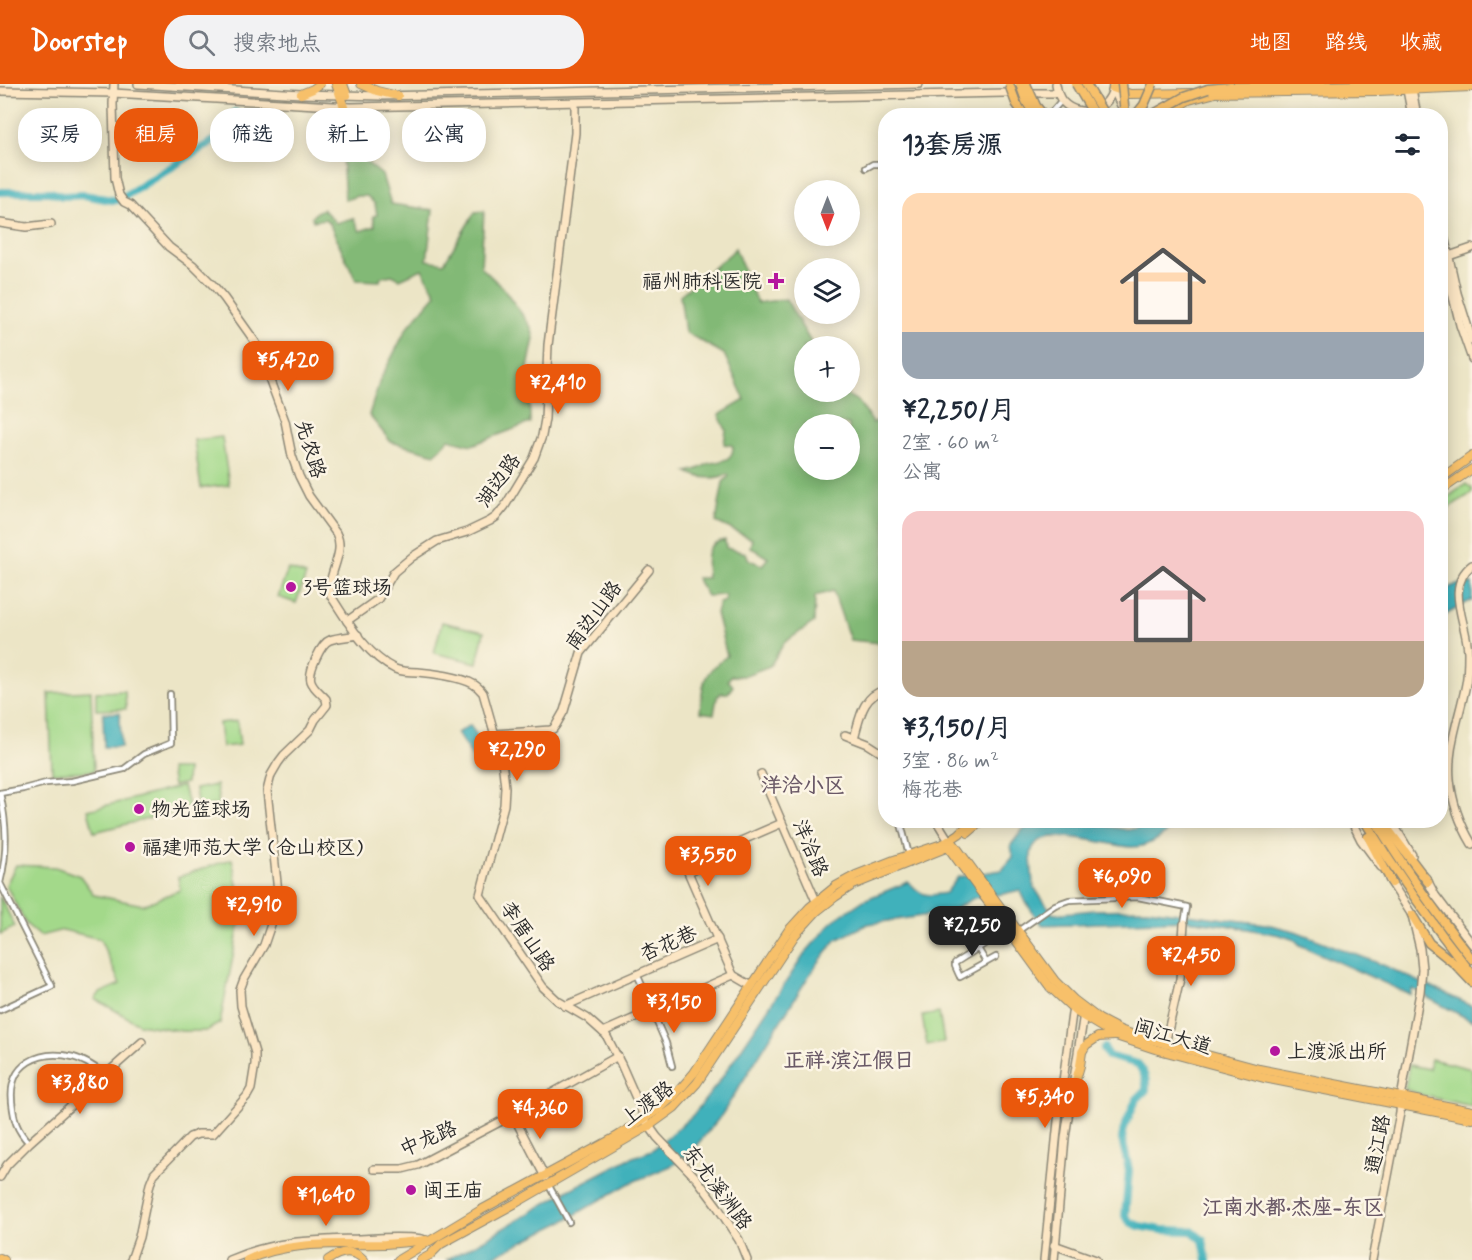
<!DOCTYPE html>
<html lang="zh">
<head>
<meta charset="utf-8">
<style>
  :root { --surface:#fff; --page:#f2f2f3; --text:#1f2937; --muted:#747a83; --accent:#ea580c }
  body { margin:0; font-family:Mynerve,"LXGW WenKai TC",sans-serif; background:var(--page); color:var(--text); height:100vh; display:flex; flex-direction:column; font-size:22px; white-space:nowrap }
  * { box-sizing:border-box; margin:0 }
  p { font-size:20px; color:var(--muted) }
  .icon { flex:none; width:33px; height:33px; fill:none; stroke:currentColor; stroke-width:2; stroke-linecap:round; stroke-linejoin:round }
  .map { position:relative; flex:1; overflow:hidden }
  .panel { position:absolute; left:878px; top:24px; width:570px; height:720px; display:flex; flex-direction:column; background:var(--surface); border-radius:24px; box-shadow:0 3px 15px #0003 }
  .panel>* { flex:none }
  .top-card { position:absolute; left:18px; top:24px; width:570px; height:54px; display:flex; gap:12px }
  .needle { width:39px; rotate:180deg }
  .controls { position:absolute; left:794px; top:96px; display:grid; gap:12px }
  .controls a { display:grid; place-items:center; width:66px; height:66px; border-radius:50%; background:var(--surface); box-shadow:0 3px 15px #0003; font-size:30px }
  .price { position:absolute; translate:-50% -51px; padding:0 14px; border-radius:12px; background:var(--accent); color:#fff; font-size:20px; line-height:39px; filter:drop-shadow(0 2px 3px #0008) }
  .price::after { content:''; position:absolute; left:50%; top:36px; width:18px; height:14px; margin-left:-9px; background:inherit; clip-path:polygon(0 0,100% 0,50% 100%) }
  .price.selected { background:#222; color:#fff }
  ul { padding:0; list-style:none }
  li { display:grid; align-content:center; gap:12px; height:318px; padding:0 24px }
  li span { display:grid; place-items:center; height:186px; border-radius:18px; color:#555 }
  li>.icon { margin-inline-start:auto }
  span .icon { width:108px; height:108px; fill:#fffc; stroke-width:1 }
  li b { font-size:26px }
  h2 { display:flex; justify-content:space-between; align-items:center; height:72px; padding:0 24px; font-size:26px }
  .chip { padding:0 21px; border-radius:24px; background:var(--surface); box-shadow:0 3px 15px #0003; font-size:21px; line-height:54px }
  .chip.selected { background:var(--accent); color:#fff }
  header { display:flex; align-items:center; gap:36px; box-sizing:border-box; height:84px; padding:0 30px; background:var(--accent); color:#fff }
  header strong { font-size:28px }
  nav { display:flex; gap:33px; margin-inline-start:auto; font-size:21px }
  .search { width:420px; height:54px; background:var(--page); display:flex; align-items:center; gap:15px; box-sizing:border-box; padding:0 21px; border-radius:24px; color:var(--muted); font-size:22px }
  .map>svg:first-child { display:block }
  .green { fill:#a3d98a; stroke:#67825a; stroke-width:1.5 }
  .forest { fill:#82b976; stroke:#567250; stroke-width:1.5; fill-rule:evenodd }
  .water { fill:#41b1bb; stroke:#366e73; stroke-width:1.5 }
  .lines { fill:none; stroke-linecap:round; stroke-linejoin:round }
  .river { stroke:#41b1bb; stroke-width:8 }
  .street-casing { stroke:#8c8878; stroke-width:8 }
  .secondary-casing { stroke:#8c8878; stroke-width:10 }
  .primary-casing { stroke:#8c8878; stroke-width:10 }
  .highway-casing { stroke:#8c8878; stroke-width:11 }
  .street { stroke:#fff; stroke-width:4.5 }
  .secondary { stroke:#fce6c4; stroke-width:7 }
  .primary { stroke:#f7c06b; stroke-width:8 }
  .highway { stroke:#f7c06b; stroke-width:8 }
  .highway-bridge-casing { stroke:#8c8878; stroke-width:11; stroke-linecap:butt }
  .highway-bridge { stroke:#f7c06b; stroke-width:8 }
  .poi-dot { fill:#b5179e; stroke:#fcf5e5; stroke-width:2 }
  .labels { text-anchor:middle; stroke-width:5; stroke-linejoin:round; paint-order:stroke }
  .poi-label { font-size:20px; fill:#2b2b2b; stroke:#fcf5e5; text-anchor:start }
  .street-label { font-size:20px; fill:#2b2b2b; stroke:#fcf5e5 }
  .neighbourhood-label { font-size:21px; font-weight:bold; fill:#6a5967; stroke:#fcf5e5 }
</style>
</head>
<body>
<header>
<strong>Doorstep</strong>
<div class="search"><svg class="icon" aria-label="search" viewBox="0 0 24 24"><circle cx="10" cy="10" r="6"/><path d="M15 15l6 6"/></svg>搜索地点</div>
<nav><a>地图</a><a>路线</a><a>收藏</a></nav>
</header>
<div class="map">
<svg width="1472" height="1176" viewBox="0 0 1472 1176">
  <rect width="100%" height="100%" fill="#fcf5e5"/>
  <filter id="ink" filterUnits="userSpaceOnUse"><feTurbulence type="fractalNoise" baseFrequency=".0167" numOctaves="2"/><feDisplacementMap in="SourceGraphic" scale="12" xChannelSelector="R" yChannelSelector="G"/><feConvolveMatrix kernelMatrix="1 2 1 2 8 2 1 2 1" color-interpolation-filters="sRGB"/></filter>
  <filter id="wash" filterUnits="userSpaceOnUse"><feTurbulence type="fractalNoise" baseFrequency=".008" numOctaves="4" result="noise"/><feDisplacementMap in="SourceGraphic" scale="24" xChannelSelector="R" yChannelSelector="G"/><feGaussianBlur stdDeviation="1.35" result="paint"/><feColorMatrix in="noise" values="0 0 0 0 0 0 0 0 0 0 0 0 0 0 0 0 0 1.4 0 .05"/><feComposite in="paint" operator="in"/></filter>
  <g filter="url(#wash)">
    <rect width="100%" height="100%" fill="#ece5c6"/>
    <g class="green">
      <path d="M222 353 229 401 201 404 194 356Z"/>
      <path d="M1466 400 1472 405V409L1440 429V419Z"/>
      <path d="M288 485 306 491 296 519 278 513Z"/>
      <path d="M442 538 484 548 477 579 434 569Z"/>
      <path d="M91 607 94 687 52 689 49 609Z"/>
      <path d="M125 607 126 625 96 626V608Z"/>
      <path d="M237 637 240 661 222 663 219 639Z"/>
      <path d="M170 685H187L186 699 173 702Z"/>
      <path d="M216 701 219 720 198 724 195 705Z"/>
      <path d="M183 702 189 725 94 748 88 726Z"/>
      <path d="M232 775 242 826 220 939 206 947H182L139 940 95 915 100 909 120 900 100 855 63 846 40 852 26 840 6 801 16 781 55 783 80 792 94 811 143 821 180 806 178 793Z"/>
      <path d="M0 812 15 843 0 850Z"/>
      <path d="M939 929 944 958 927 961 922 932Z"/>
      <path d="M1431 975 1472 985V1022L1425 1012 1405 1005 1409 981 1429 985Z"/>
    </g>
    <g class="forest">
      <path d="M341 57 382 91 391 120 433 126 427 176 444 179 475 128 484 127 481 183 504 205 531 243 534 254 526 294 529 300 530 339 472 361 449 355 435 370 391 358 369 331 380 296 407 244 436 210 422 185 400 195 392 191 381 193 380 197 356 196 329 139 325 135 313 137 312 133 316 128 323 125 336 139 353 134 360 147 375 142 373 132 377 131 375 120 367 112H357L345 116Z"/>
      <path d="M735 164 757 219 786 215 813 262H804V308H841L858 317 873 339 885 332V544H883L880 559 850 556 833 507 815 512 814 538 784 559 770 582 743 592H731L728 596 733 602 728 609H721L717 613 714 630 700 628C703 599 701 590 727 572L716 529 719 519 725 517V511L707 512 696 494H707C707 477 701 460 725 456L726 464 746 469 749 476 762 481 768 474 750 463 752 455 716 438 723 398 729 392 728 390C714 396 701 395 687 388 692 387 697 386 702 383 705 382 707 379 711 379 721 377 733 377 733 363L731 361 724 360 726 346 719 331 745 316 724 270 685 248 680 211 731 169ZM804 340H849V386H804Z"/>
    </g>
    <g class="water">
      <path d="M1466 499 1472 500V517L1468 518 1440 534V510L1452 502Z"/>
      <path d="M103 629H120L121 663H104Z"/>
      <path d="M470 641 489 670 476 679 457 649Z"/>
      <path d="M1056 737H1077L1128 746 1149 741 1155 737H1179C1166 750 1152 763 1132 763 1110 763 1028 733 1031 775 1032 783 1032 791 1033 799 1036 810 1047 820 1053 830L1094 826 1147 825 1266 840 1295 847 1383 881 1472 922V937L1430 915 1420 908 1412 905 1411 911 1300 861 1295 856 1280 851 1225 841 1187 836 1043 841 1040 839 1027 820 1020 806 1003 810 974 814 949 828 868 840 836 856 812 887 721 1032 691 1068 673 1081 630 1099 564 1137 486 1176H446L487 1154 565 1108 628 1075 652 1066 693 1031 719 998 806 868 834 836 864 816 908 798C924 813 925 812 946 809L958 793 1002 786 1013 773 1011 761 1023 745Z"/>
    </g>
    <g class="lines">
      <g class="river">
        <path d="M0 108H50L62 112 84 111 111 116H117L125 112 226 49 233 41 235 28"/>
        <path d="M1104 964 1108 972 1138 980C1144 989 1147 995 1146 1006L1136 1016 1124 1044 1122 1055 1129 1086 1125 1132 1130 1138 1139 1142 1161 1146 1192 1147 1203 1156 1207 1176"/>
      </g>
    </g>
  </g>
  <g filter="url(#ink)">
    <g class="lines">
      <defs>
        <g id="street">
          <path d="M1048 32 1061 17"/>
          <path d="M866 84 873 80H885"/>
          <path d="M0 709C7 741 8 767 0 799L52 902 0 926"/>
          <path d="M0 709 23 705 46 699 72 697 124 685 144 670 171 659 170 610"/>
          <path d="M900 736 909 771"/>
          <path d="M1018 847 1055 821 1069 816 1138 813 1187 823 1184 840"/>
          <path d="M970 851 986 878"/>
          <path d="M637 890 653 926"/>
          <path d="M959 891 955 882V879L994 854"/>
          <path d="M960 893 996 873"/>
          <path d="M652 927 666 959 672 982"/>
          <path d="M29 1059C16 1045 14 1036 12 1018 8 979 40 965 73 973 85 976 96 984 106 991"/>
          <path d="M548 1100 569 1138"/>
        </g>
        <g id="secondary">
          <path d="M114 0 113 20 115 94 119 111 124 118 130 121 169 163 193 181 213 201 224 214 256 259 285 337 292 372 299 392 309 412 336 449C347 470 325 491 331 512 347 537 367 572 395 585 403 588 410 588 418 588 432 589 461 593 473 600 477 602 480 605 483 609L502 676 505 703 504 721 480 811 543 903 558 917 587 934 606 951 621 980 647 1039 657 1053 697 1095 717 1122 739 1156 747 1176"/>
          <path d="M138 0 301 10 381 12 919 0"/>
          <path d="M1056 0C1057 6 1058 13 1063 18 1080 36 1113 26 1113 0"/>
          <path d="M1113 4 1123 26"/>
          <path d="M1412 5 1417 32"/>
          <path d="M1407 6 1412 32"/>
          <path d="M0 7 113 9 351 23 1005 9H1057"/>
          <path d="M1440 134 1457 209 1472 256"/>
          <path d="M0 139 26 143 51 140"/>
          <path d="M1440 160 1460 241 1472 275"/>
          <path d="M1446 173 1472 164"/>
          <path d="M1472 481C1444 503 1467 538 1468 568 1468 578 1468 590 1466 600 1460 632 1447 662 1450 695 1452 719 1460 740 1472 760"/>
          <path d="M347 537 378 515 394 488 412 473 437 457 467 448 490 437 496 433 505 422 534 374 542 352 545 335 548 261 575 49V19"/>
          <path d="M495 650 550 646 553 645 556 641 564 627 581 569 649 486"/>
          <path d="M845 651 868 660 885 671"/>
          <path d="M854 654C860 634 862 612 885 606"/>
          <path d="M761 690 816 817"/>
          <path d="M936 736 949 757"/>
          <path d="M1351 736 1361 756 1381 783"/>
          <path d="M1391 736 1412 771"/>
          <path d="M1426 794 1435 811 1472 860"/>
          <path d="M752 902 733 891 688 788 732 769 743 756 782 739"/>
          <path d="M565 922 718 855"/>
          <path d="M603 948 733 891"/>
          <path d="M1165 960 1180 895 1184 840"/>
          <path d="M1074 995 1084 929"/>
          <path d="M513 1031 545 1093"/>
          <path d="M374 1085H402L418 1081 513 1031 618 972"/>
          <path d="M0 1093 7 1081 29 1059 142 958"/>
          <path d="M1054 1161 1096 1176"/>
          <path d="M131 1176 139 1153 150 1100 154 1090 190 1053 198 1050H213L247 1012 251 1005 255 980V969L241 922 240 906 244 895 264 861 279 817 267 707 271 691 278 679 284 671 310 646 315 636 327 621 326 615C321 609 314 605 311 597 308 588 321 559 330 556 338 553 349 553 358 551"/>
          <path d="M229 1176C273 1157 310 1156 357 1155 379 1154 400 1152 422 1155"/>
          <path d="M1044 1176 1059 1027 1073 922"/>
          <path d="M1054 1176 1065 1054 1072 1006"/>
          <path d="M1372 1176 1400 1029 1401 1014 1420 908 1422 885 1420 865 1412 831 1389 795"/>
        </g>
        <g id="primary">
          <path d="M336 0 344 23"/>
          <path d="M343 0 347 11"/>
          <path d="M361 0 377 7 398 12"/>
          <path d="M1113 4 1130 10 1192 9"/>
          <path d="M1207 9 1378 7 1472 3"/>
          <path d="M301 10 313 5 320 0"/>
          <path d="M1162 32 1189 16 1212 10"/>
          <path d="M1440 395 1472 372"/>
          <path d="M1440 407 1472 385"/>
          <path d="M968 749 983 736"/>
          <path d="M951 756 1055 897 1074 916 1099 935 1120 946 1137 952 1259 985 1472 1027"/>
          <path d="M945 759 1050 903 1078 929 1116 952 1155 965 1264 994 1472 1035"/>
          <path d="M1072 1010 1080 982 1082 968 1086 961 1098 953 1114 952"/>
          <path d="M0 1174 4 1176"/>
          <path d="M247 1176C289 1156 339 1161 385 1160 399 1159 412 1158 426 1156"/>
          <path d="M328 1176C340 1167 353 1164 364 1176"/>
          <path d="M398 1176 481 1126 616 1053 658 1026 674 1012 694 989 788 847 810 823 836 802 856 791 894 776 945 759 959 750 974 736"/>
          <path d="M421 1176 430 1171 441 1160 516 1119 649 1042 674 1024 697 999 795 851 817 827 835 813 853 801 943 765"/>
        </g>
        <g id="highway">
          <path d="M1208 5 1230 3 1421 0 1449 3"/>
          <path d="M1364 736C1397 790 1433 841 1472 890"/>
          <path d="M1375 736C1404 785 1437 830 1472 875"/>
          <path d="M1381 736 1428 798"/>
          <path d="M1368 753 1392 799"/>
          <path d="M1412 831 1429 859 1455 880 1472 898"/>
        </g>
      </defs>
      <use href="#street" class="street-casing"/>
      <use href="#secondary" class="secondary-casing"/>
      <use href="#primary" class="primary-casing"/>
      <use href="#highway" class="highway-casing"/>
      <use href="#street" class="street"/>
      <use href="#secondary" class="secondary"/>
      <use href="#primary" class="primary"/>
      <use href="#highway" class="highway"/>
      <defs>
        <g id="highway-bridge">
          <path d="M1009 0 1016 19 1025 32"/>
          <path d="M1020 0 1026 17 1035 32"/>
          <path d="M1026 0 1036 22 1044 32"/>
          <path d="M1076 0 1095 32"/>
          <path d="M1086 0 1105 32"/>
          <path d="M1122 0 1125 32"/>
          <path d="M1135 32 1144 21 1153 0"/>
          <path d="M1150 32 1184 13 1208 5"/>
        </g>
      </defs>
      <use href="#highway-bridge" class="highway-bridge-casing"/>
      <use href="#highway-bridge" class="highway-bridge"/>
    </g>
  </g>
  <g class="poi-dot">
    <path d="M773 188h6v6h6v6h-6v6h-6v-6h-6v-6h6z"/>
    <circle cx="291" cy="503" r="6"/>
    <circle cx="139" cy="725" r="6"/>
    <circle cx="130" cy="763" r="6"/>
    <circle cx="1275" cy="967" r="6"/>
    <circle cx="411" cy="1106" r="6"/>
  </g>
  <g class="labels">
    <g class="poi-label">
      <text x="762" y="204" text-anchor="end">福州肺科医院</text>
      <text x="303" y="510">3号篮球场</text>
      <text x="151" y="732">物光篮球场</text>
      <text x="142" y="770">福建师范大学 (仓山校区)</text>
      <text x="1287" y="974">上渡派出所</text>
      <text x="423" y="1113">闽王庙</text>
    </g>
    <g class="street-label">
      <text transform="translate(311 365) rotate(73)" y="7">先农路</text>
      <text transform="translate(498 396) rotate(-55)" y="7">湖边路</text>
      <text transform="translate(593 531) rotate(-54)" y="7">南边山路</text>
      <text transform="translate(811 764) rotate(67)" y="7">洋洽路</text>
      <text transform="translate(528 852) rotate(56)" y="7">李厝山路</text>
      <text transform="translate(668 859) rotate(-24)" y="7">杏花巷</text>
      <text transform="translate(1173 952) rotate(16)" y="7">闽江大道</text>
      <text transform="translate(647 1019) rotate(-37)" y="7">上渡路</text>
      <text transform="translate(428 1054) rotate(-23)" y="7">中龙路</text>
      <text transform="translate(1377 1060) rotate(-79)" y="7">通江路</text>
      <text transform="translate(718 1103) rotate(53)" y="7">东尤溪洲路</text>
    </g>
    <g class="neighbourhood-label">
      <text x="803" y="708">洋洽小区</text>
      <text x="849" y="983">正祥·滨江假日</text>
      <text x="1293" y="1130">江南水都·杰座-东区</text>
    </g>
  </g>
</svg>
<div class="controls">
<a><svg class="needle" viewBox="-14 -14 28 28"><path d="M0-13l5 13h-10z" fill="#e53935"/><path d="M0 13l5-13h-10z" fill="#747a83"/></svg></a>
<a><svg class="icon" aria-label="layers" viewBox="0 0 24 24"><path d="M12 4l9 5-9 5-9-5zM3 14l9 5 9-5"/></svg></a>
<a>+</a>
<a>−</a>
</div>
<b class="price" style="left:288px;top:308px">¥5,420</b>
<b class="price" style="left:558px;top:331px">¥2,410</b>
<b class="price" style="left:517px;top:698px">¥2,290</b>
<b class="price" style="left:708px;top:803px">¥3,550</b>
<b class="price" style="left:1122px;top:825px">¥6,090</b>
<b class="price" style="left:254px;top:853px">¥2,910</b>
<b class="price selected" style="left:972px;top:873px">¥2,250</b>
<b class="price" style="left:1191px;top:903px">¥2,450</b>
<b class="price" style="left:674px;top:950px">¥3,150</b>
<b class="price" style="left:80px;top:1031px">¥3,880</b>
<b class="price" style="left:1045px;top:1045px">¥5,340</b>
<b class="price" style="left:540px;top:1056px">¥4,360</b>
<b class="price" style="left:326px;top:1143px">¥1,640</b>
<div class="top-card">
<a class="chip">买房</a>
<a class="chip selected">租房</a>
<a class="chip">筛选</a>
<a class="chip">新上</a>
<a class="chip">公寓</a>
</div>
<section class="panel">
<h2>13套房源<svg class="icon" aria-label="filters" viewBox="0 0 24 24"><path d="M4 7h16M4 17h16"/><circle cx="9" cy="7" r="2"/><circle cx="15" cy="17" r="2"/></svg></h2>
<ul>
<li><span style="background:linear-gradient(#ffd9b3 75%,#9aa5b1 0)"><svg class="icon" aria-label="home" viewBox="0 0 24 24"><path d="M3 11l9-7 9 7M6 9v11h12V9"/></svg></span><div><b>¥2,250/月</b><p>2室 · 60 m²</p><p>公寓</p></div></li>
<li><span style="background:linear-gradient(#f6c9c9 70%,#b9a48a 0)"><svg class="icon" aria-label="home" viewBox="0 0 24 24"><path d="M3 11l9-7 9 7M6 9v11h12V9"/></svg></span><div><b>¥3,150/月</b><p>3室 · 86 m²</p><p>梅花巷</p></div></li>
</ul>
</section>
</div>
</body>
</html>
